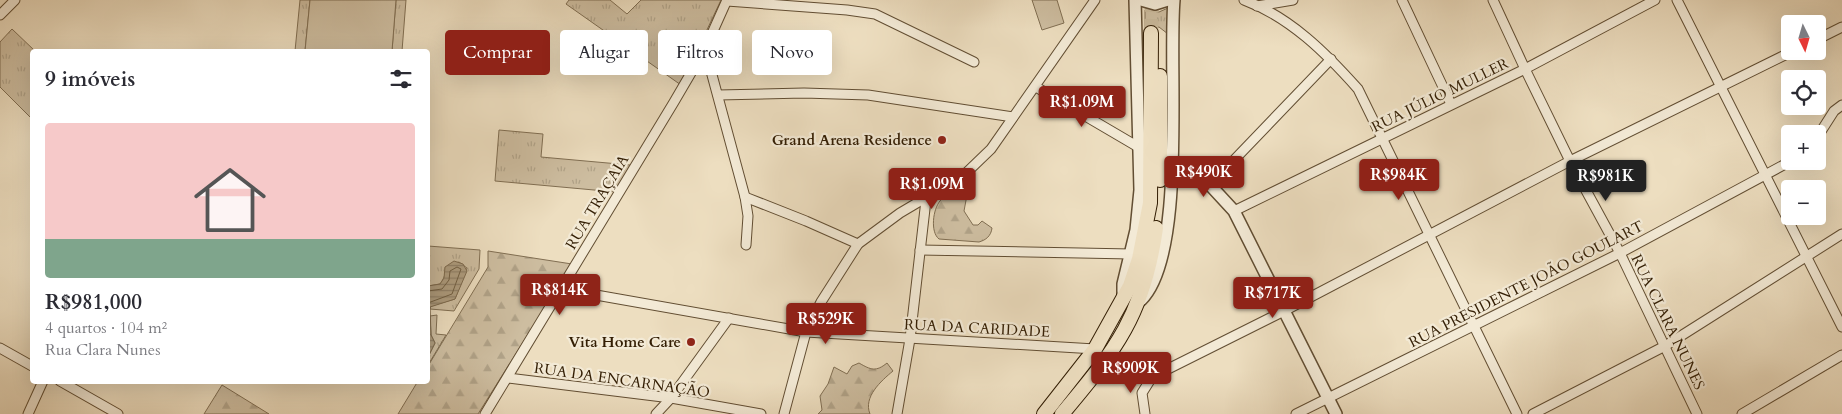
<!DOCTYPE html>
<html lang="pt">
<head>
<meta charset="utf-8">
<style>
  :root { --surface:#fff; --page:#f2f2f3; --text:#2b2b33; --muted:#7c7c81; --line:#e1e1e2; --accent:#8f2418 }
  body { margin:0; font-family:Cardo,serif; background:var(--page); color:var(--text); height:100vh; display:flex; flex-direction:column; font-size:19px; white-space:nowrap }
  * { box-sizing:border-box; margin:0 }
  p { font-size:16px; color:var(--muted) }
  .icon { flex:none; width:28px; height:28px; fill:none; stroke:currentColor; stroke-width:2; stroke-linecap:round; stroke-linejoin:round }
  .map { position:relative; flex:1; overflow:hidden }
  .sheet { position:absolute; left:30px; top:49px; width:400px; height:335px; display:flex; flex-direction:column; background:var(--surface); border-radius:5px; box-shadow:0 5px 20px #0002 }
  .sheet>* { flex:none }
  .guide { position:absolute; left:445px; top:30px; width:475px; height:45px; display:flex; gap:10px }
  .needle { width:32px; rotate:175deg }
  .buttons { position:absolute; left:1781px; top:15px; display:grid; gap:10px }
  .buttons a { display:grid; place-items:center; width:45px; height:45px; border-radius:5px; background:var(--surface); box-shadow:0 5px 20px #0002; font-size:25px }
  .price { position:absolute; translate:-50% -42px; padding:0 11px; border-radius:5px; background:var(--accent); color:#fff; font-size:16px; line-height:32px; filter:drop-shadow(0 1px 2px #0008) }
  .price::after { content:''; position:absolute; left:50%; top:30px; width:15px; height:11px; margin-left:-8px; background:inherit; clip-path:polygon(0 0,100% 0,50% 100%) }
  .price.active { background:#222; color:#fff }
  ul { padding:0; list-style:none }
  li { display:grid; align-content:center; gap:10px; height:265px; padding:0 15px }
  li+li { border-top:1px solid var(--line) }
  li span { display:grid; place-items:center; height:155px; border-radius:5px; color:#555 }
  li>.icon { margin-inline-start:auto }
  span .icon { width:90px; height:90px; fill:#fffc; stroke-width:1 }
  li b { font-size:21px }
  h2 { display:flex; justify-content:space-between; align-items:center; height:60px; padding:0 15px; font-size:21px }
  .tag { padding:0 18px; border-radius:5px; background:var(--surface); box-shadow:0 5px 20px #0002; font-size:18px; line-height:45px }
  .tag.active { background:var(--accent); color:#fff }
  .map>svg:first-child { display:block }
  .grass { fill:url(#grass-tufts); stroke:#806e52 }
  .forest { fill:url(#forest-firs); stroke:#806e52 }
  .pitch { fill:#cdbda0; stroke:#806e52 }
  .water { fill:url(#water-rules); stroke:#7d6a4e }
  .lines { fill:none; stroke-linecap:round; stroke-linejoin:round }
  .shore { stroke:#705e42; stroke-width:1 }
  .trunk-tunnel { stroke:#c8b89a; stroke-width:14; stroke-dasharray:14 7; stroke-linecap:butt }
  .minor-casing { stroke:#624e33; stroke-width:11 }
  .tertiary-casing { stroke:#624e33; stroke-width:14 }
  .trunk-casing { stroke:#331e04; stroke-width:16 }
  .minor { stroke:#f3ead6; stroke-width:9 }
  .tertiary { stroke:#f3ead6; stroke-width:11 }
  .trunk { stroke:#eddec0; stroke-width:14 }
  .poi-dot { fill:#8f2418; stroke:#f3ead6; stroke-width:2 }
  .labels { text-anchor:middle; stroke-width:4.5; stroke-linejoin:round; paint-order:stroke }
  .street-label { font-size:15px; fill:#331e04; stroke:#f3ead6 }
  .poi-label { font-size:15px; font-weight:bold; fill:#331e04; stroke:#f3ead6; text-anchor:end }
</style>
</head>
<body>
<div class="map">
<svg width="1842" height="414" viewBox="0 0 1842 414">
  <defs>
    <pattern id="grass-tufts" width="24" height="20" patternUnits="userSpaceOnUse" patternTransform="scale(1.25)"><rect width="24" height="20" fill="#cdbda0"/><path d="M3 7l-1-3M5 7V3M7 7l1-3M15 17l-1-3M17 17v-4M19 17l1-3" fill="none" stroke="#b0a288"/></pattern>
    <pattern id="forest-firs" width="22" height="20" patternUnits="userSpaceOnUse" patternTransform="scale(1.25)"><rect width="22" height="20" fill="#cdbda0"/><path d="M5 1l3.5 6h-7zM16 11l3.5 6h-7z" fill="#b0a288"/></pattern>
    <pattern id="water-rules" width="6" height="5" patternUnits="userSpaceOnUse" patternTransform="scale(1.25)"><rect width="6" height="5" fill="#ae9d80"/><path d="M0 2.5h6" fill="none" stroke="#8e7f67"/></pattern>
  </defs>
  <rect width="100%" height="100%" fill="#eddec0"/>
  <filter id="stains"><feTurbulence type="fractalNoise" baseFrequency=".004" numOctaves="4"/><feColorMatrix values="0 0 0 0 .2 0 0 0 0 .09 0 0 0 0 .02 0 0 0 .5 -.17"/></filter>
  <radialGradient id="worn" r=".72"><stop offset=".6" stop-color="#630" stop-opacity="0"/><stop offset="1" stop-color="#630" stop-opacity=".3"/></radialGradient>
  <g class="grass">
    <path d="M300 0H310L305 51H295Z"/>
    <path d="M396 0H406L402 51H392Z"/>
    <path d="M569 0H610L627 14 641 0H721L681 85 566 4Z"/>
    <path d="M1168 8V34L1159 27 1151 28 1145 34V10L1159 12Z"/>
    <path d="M12 29 35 51H32V119L0 87V42Z"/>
    <path d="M499 130 543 134 541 157 630 165 616 192 495 181Z"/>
    <path d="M428 246 480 250 479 269 454 311 430 309 431 306 455 299 467 268 459 262C443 265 448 274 440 284L428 286Z"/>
    <path d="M437 315 436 334 446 335 428 365V357L435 343 431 335 430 316Z"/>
  </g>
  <g class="forest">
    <path d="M967 177 970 179 964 211 973 225H978L982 221 992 228C991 236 986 240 979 242L939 239C930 232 933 209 940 201 943 196 949 194 954 193L957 186Z"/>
    <path d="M488 251 572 264 478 414H398L418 381H428V366L488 267Z"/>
    <path d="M859 363C871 370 876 372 887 363L893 371C881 381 863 397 870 414H818L822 410 820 396 828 384 834 367 847 374 852 366Z"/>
    <path d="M222 385 269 414H204Z"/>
  </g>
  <g class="pitch">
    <path d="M310 0H396L392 51H305Z"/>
    <path d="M1032 0H1057L1064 23 1042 30Z"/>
  </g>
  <path class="water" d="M454 261 463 264 467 271 455 299 430 307 431 335 435 343 428 357V286L440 284 444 278 445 267Z"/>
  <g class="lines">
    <path class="shore" d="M428 291 442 289 449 280 450 271 457 267 461 269 452 294 428 303"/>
    <path class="trunk-tunnel" d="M1151 33 1152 0"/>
    <defs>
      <g id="minor">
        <path d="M1244 0C1290 17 1326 53 1358 89L1517 414"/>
        <path d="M1402 0 1451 104"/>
        <path d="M1493 0 1525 69 1570 161 1620 253 1697 414"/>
        <path d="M1677 0 1842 327"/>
        <path d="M727 1 847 10 875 14 974 62"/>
        <path d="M1257 6 1293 0"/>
        <path d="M0 15 15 0"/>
        <path d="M1818 39 1842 27"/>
        <path d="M705 49 745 197 748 216 746 245"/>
        <path d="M1036 87 1140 148"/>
        <path d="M718 95 804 93 868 95 1013 117"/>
        <path d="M1818 136 1834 111 1842 105"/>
        <path d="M1210 185 1331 59"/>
        <path d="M745 197 806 221 858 244"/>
        <path d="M1234 211 1525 69 1655 0"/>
        <path d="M920 250 1131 254"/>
        <path d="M562 289 806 332 1095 349"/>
        <path d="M0 348 32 366"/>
        <path d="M508 378 671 398 761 414"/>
        <path d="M60 381 118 414"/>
        <path d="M28 414 43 381"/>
        <path d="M485 414 674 102 705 49 727 0"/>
        <path d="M656 414 671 398 729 318"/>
        <path d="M784 414 806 332 821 302 858 244 900 213 964 175 991 149 1095 0"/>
        <path d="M897 414 910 339 926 200"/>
        <path d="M1145 414 1142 393 1152 377 1284 311 1570 161 1793 51"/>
        <path d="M1296 414 1620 253 1791 161"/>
        <path d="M1533 414 1665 346 1842 234"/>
        <path d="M1742 414 1842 355"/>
      </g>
      <g id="tertiary">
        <path d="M1141 0 1155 4 1168 0"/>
        <path d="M1172 160 1210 185 1234 211 1336 414"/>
        <path d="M1123 299V284L1136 230 1140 190 1135 0"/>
        <path d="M1141 300C1187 255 1168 67 1174 0"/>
      </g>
      <g id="trunk">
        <path d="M1160 180V76"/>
        <path d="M1044 414 1095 349 1130 286 1139 259 1150 203 1151 33"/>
        <path d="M1062 414C1116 350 1144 314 1156 228"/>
      </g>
    </defs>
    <use href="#minor" class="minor-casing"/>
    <use href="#tertiary" class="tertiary-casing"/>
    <use href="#trunk" class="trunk-casing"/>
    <use href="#minor" class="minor"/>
    <use href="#tertiary" class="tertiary"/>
    <use href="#trunk" class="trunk"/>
  </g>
  <g class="poi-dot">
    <circle cx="942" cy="140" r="5"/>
    <circle cx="691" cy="342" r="5"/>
  </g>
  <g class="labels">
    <g class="street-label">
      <text transform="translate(1440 95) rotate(-26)" y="5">RUA JÚLIO MULLER</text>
      <text transform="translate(597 202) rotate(-59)" y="5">RUA TRAÇAIA</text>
      <text transform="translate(1526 284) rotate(-27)" y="5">RUA PRESIDENTE JOÃO GOULART</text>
      <text transform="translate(1668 322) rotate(64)" y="5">RUA CLARA NUNES</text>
      <text transform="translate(977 328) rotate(3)" y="5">RUA DA CARIDADE</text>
      <text transform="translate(622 380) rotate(8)" y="5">RUA DA ENCARNAÇÃO</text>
    </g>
    <g class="poi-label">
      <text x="932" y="145">Grand Arena Residence</text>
      <text x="681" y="347">Vita Home Care</text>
    </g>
  </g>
  <rect width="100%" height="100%" filter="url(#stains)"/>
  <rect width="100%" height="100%" fill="url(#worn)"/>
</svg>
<div class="buttons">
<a><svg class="needle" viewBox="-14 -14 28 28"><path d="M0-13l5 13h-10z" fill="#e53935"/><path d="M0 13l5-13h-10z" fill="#7c7c81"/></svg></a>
<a><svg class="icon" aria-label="locate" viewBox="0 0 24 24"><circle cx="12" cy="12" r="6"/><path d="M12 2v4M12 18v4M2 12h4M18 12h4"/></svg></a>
<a>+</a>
<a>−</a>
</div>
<b class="price" style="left:1082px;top:128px">R$1.09M</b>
<b class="price" style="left:1204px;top:198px">R$490K</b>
<b class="price" style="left:1399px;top:201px">R$984K</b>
<b class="price active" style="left:1606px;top:202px">R$981K</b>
<b class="price" style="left:932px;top:210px">R$1.09M</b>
<b class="price" style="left:560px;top:316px">R$814K</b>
<b class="price" style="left:1273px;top:319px">R$717K</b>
<b class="price" style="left:826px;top:345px">R$529K</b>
<b class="price" style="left:1131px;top:394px">R$909K</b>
<div class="guide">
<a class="tag active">Comprar</a>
<a class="tag">Alugar</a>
<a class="tag">Filtros</a>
<a class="tag">Novo</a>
</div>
<section class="sheet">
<h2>9 imóveis<svg class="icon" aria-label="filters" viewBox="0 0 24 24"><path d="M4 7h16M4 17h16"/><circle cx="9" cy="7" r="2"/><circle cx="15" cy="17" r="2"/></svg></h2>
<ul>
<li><span style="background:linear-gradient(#f6c9c9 75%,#7fa58c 0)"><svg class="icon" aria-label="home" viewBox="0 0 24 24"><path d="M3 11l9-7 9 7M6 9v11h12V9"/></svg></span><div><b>R$981,000</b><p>4 quartos · 104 m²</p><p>Rua Clara Nunes</p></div></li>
</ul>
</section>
</div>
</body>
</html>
